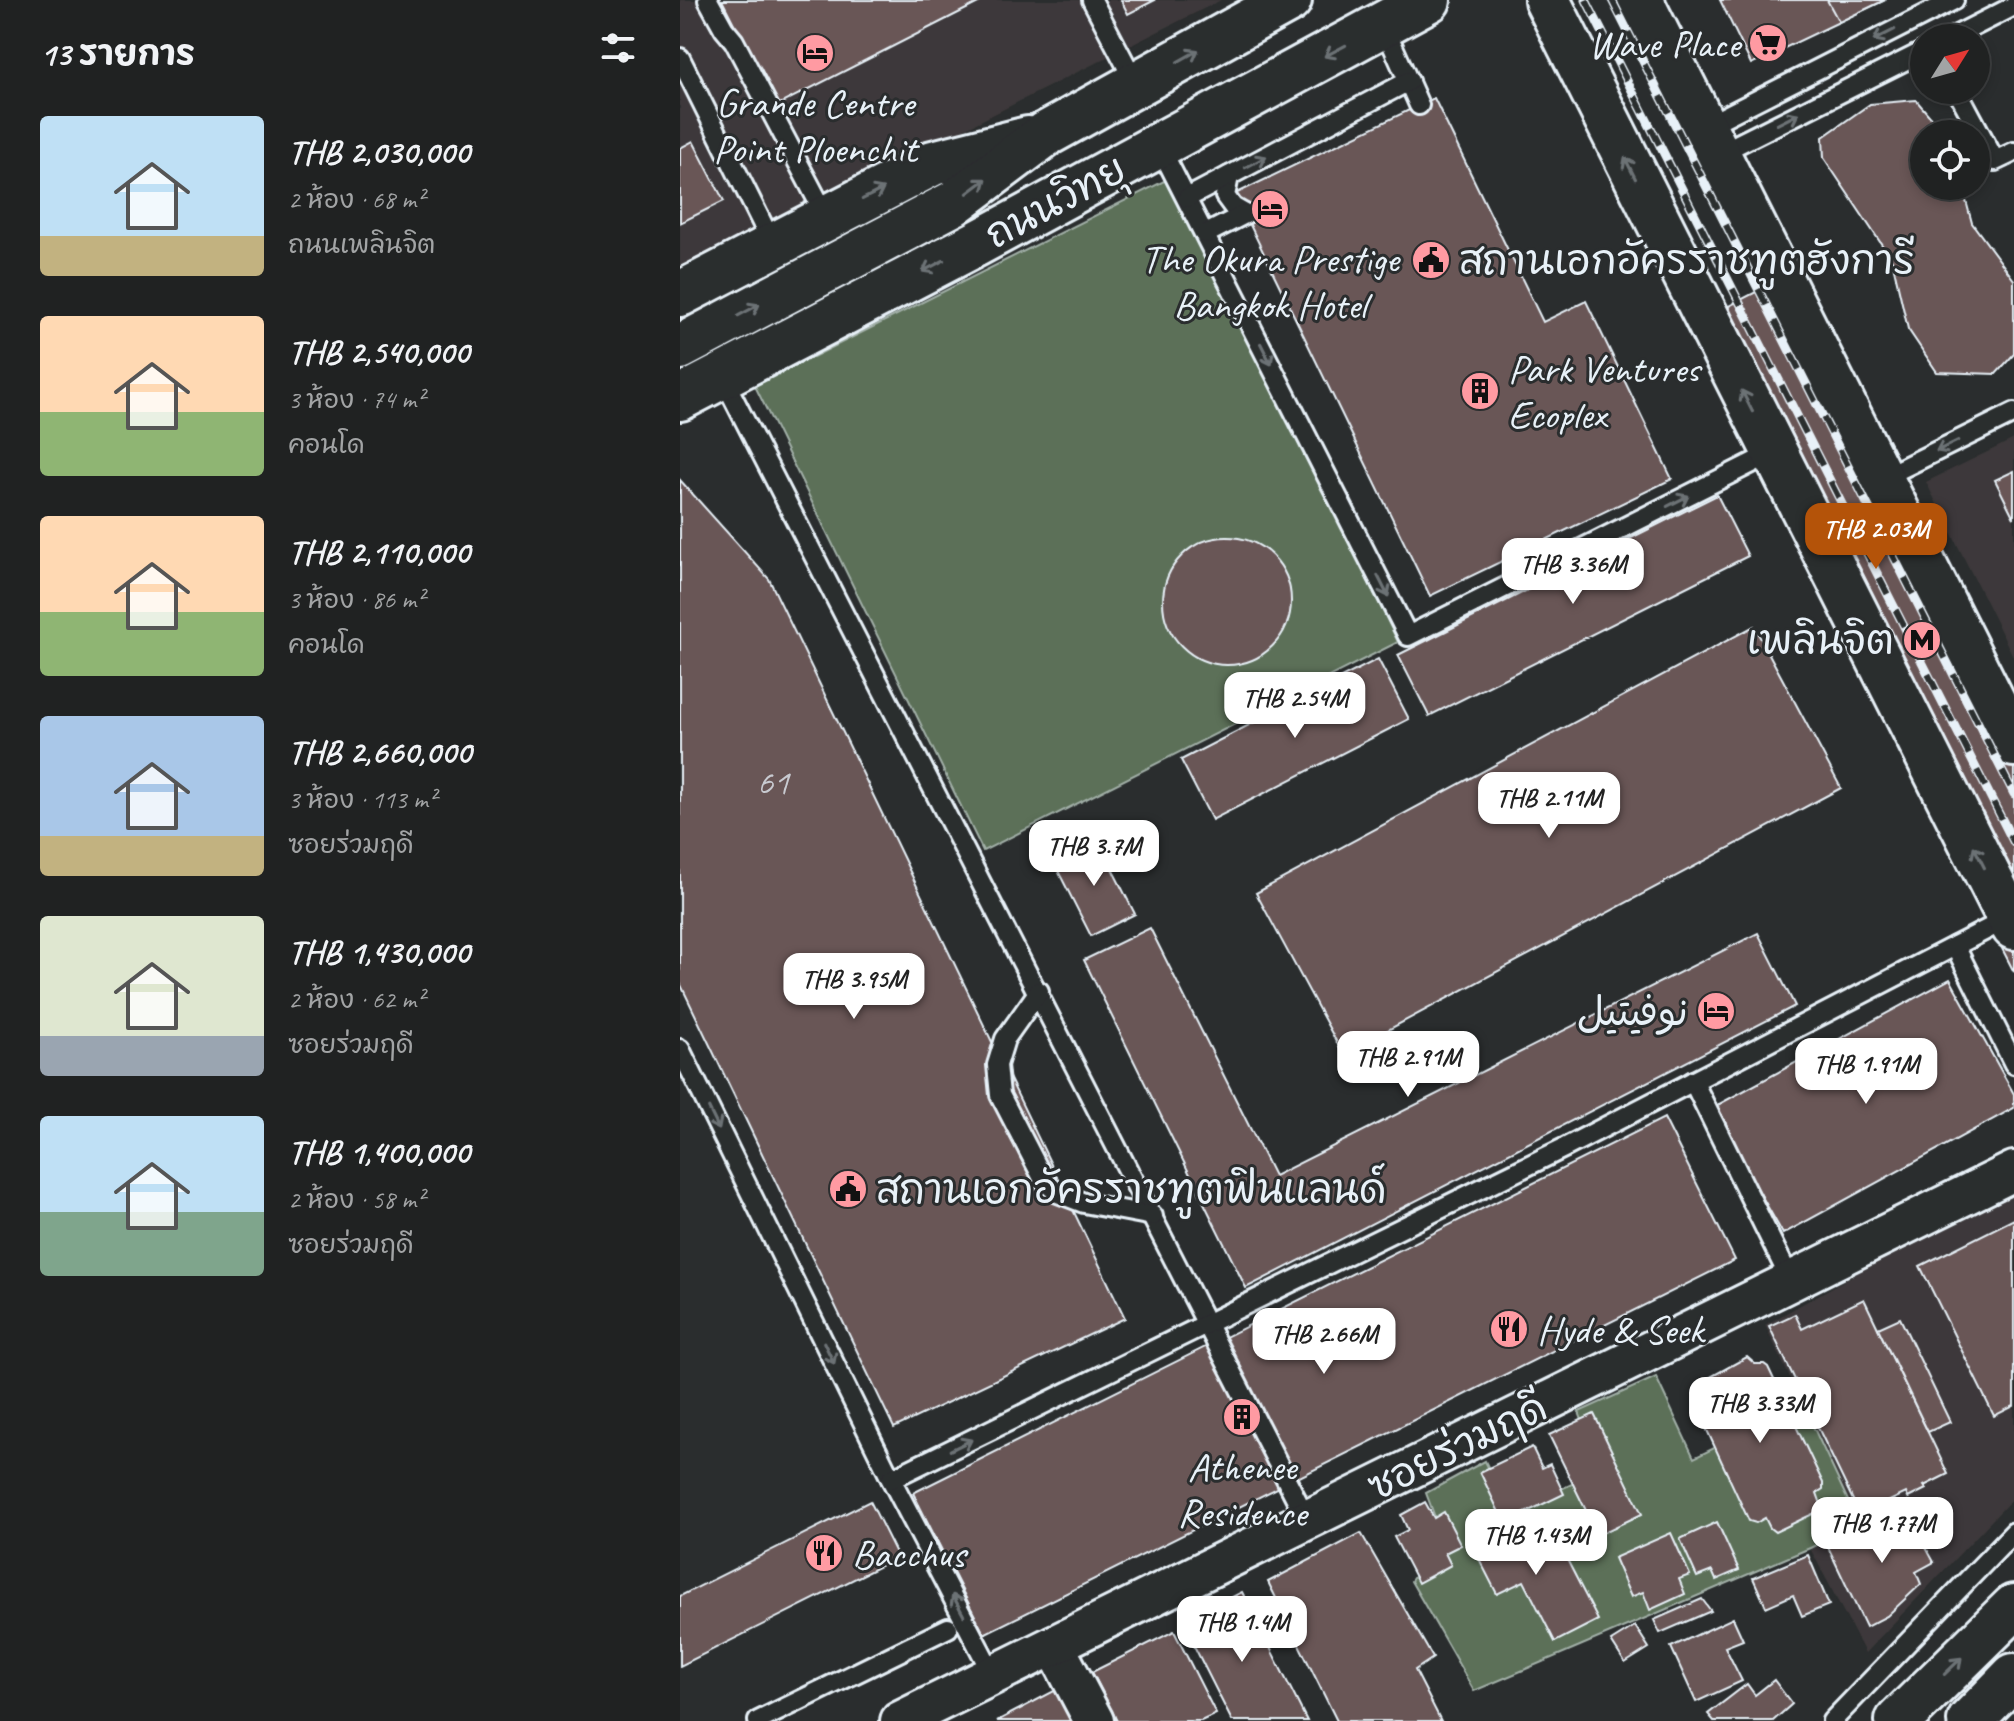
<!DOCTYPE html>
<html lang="th">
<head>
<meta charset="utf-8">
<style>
  :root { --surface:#202222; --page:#2d2f2f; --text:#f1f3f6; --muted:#a2a4a5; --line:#3d3f40; --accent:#b45309 }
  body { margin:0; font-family:Caveat,"Playpen Sans Arabic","Playpen Sans Thai",sans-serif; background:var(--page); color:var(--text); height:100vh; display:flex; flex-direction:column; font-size:30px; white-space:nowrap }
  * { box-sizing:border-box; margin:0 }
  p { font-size:26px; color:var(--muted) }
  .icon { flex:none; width:44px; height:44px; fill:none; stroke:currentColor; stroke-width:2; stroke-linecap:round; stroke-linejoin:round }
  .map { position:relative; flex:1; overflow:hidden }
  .details { display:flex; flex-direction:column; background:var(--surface); width:680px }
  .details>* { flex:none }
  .needle { width:52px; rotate:53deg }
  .tools { position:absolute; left:1230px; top:24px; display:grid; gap:16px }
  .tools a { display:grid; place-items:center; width:80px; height:80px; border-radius:50%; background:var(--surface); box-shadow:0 4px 12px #0003,0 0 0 2px var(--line); font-size:40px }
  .price { position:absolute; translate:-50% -68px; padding:0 18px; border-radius:16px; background:#fff; color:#222; font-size:26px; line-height:52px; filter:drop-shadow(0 2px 4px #0008) }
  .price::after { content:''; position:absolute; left:50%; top:48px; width:24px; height:18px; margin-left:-12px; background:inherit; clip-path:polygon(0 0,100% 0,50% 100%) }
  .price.active { background:var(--accent); color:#fff }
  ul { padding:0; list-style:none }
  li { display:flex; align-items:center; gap:24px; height:200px; padding:0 40px }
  li span { display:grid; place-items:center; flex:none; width:224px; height:160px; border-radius:8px; color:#555 }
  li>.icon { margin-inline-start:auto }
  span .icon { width:96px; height:96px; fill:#fffc; stroke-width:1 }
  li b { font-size:34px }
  h2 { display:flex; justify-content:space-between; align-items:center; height:96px; padding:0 40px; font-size:34px }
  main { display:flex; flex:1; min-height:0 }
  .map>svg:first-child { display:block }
  .built { fill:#3d393a }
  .green { fill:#5c6f59; stroke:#a2b0a8; stroke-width:2 }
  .building { fill:#695656; stroke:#e8f1f8; stroke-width:2 }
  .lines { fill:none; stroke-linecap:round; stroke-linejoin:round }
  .lane-casing { stroke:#e8f1f8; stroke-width:24 }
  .street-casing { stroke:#e8f1f8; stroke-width:44 }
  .secondary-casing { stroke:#e8f1f8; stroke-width:50 }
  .primary-casing { stroke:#e8f1f8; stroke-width:50 }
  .highway-casing { stroke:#e8f1f8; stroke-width:50 }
  .lane { stroke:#2a2d2e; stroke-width:18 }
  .street { stroke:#2a2d2e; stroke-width:38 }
  .secondary { stroke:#2a2d2e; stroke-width:44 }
  .primary { stroke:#2a2d2e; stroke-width:44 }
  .highway { stroke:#2a2d2e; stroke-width:44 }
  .rail-casing { stroke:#e8f1f8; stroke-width:9 }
  .rail { stroke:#2a2d2e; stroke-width:6; stroke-dasharray:18; stroke-linecap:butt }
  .oneway { stroke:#6c7275 }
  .labels { text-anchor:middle; stroke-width:6; stroke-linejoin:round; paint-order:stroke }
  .number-label { font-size:36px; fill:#c8cad0 }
  .poi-label { font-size:40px; fill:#e8f1f8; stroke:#2a2d2e; text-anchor:start }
  .street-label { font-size:40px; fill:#e8f1f8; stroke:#2a2d2e }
</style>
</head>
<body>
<main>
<section class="details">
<h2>13 รายการ<svg class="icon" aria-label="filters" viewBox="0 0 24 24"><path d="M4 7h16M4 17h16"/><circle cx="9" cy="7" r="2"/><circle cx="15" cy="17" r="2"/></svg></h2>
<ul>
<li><span style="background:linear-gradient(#bfe0f5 75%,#c2b280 0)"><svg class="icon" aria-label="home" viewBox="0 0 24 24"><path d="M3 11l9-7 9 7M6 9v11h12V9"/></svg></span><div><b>THB 2,030,000</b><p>2 ห้อง · 68 m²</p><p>ถนนเพลินจิต</p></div></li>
<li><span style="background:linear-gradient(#ffd9b3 60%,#8fb573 0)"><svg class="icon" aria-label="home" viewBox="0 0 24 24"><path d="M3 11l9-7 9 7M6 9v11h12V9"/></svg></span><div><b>THB 2,540,000</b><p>3 ห้อง · 74 m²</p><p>คอนโด</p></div></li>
<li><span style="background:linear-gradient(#ffd9b3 60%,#8fb573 0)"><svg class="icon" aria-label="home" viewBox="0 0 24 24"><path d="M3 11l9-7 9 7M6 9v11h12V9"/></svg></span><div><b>THB 2,110,000</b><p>3 ห้อง · 86 m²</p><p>คอนโด</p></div></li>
<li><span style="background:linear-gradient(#a9c7e8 75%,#c2b280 0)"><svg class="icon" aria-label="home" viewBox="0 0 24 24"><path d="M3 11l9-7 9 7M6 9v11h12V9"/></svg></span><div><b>THB 2,660,000</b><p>3 ห้อง · 113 m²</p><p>ซอยร่วมฤดี</p></div></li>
<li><span style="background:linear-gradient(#dfe7d0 75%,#9aa5b1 0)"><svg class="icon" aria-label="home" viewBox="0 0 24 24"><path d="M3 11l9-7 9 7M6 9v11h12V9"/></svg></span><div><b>THB 1,430,000</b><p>2 ห้อง · 62 m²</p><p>ซอยร่วมฤดี</p></div></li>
<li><span style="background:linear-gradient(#bfe0f5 60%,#7fa58c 0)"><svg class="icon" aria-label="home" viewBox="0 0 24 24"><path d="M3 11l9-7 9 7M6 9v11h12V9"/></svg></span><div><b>THB 1,400,000</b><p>2 ห้อง · 58 m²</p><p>ซอยร่วมฤดี</p></div></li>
</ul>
</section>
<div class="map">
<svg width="1334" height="1721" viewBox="0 0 1334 1721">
  <rect width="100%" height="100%" fill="#2a2d2e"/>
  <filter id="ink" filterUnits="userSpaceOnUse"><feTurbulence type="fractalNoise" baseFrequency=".0125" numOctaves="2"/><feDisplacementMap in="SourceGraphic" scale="16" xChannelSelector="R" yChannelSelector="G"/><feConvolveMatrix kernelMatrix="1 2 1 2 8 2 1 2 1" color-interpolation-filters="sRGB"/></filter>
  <g filter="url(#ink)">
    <g class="built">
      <path d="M0 0H541L0 272Z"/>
      <path d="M1334 439V658L1246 482Z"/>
      <path d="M1334 1194V1497L1185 1653 1130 1548 1179 1524 1085 1325 1197 1262Z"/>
    </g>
    <g class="green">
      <path d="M490 178 718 642 303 851 75 386Z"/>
      <path d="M976 1377 1014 1458 1123 1405 1179 1524 1130 1548 794 1691 731 1581 762 1536 746 1493 805 1461 830 1512 921 1471 899 1412Z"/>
    </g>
    <g class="building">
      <path d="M42 0H304L96 106Z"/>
      <path d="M441 0H475L448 14Z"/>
      <path d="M1040 0H1205L1071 64Z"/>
      <path d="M1147 0H1205L1159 22Z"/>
      <path d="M754 98 863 322 906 301 992 479 750 596 555 194Z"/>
      <path d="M1236 100 1265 134H1244V186H1282L1292 223 1334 280V354L1316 374 1257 372 1228 329 1212 260 1144 158 1143 137 1190 104Z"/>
      <path d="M13 141 44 201 0 223V148Z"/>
      <path d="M1119 270 1334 693V972L1006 328Z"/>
      <path d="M1334 471V518L1315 480Z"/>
      <path d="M0 480 89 579 445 1318 214 1428 0 983Z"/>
      <path d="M1037 495 1068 556 749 716 718 655Z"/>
      <circle cx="547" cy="601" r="64"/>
      <path d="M1074 626 1161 788 663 1054 576 893Z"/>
      <path d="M698 659 729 719 532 820 501 760Z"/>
      <path d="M417 839 455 914 411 936 373 861Z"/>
      <path d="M470 928 594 1176 1078 933 1115 1006 566 1288 404 960Z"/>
      <path d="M1270 979 1334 1094V1108L1103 1234 1032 1108Z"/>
      <path d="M984 1118 1055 1260 304 1634 233 1493Z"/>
      <path d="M1334 1219V1406L1314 1416 1240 1266Z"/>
      <path d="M1184 1299 1268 1474 1244 1486 1246 1489 1228 1498 1226 1493 1203 1504 1205 1508 1182 1519 1089 1326 1115 1314 1122 1329Z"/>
      <path d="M1220 1318 1270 1422 1248 1432 1198 1328Z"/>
      <path d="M1067 1357 1075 1364H1084L1088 1367 1143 1483V1489L1137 1493 1141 1504 1135 1513 1095 1532 1090 1528 1085 1518 1076 1523 1069 1521 1014 1402 1025 1380Z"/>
      <path d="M914 1414 962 1514 918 1535 869 1435Z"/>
      <path d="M852 1447 862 1468 870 1464 884 1494 824 1523 800 1472Z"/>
      <path d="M190 1501 218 1557 0 1666V1596Z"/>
      <path d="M745 1502 754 1518 764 1512 781 1545 765 1553 771 1565 738 1583 714 1537 728 1530 721 1515Z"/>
      <path d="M1224 1508 1254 1562 1236 1572 1241 1584 1207 1616 1186 1627 1148 1547Z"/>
      <path d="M842 1516 861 1554 879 1544 918 1620 875 1642 844 1581 817 1594 791 1543Z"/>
      <path d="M1037 1522 1059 1570 1036 1580 1032 1571 1017 1577 1000 1539Z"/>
      <path d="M681 1533 753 1658 735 1670 761 1721H657L588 1582Z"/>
      <path d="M991 1533 1010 1575 999 1579 1005 1594 970 1610 963 1592 951 1597 934 1558Z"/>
      <path d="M1128 1555 1149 1605 1122 1616 1113 1595 1086 1607 1073 1578Z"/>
      <path d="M562 1592 627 1721H552L502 1622Z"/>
      <path d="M1022 1599 1031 1611 980 1633 974 1620Z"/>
      <path d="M1053 1618 1063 1640 1045 1647 1062 1681 1016 1702 991 1647Z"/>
      <path d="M955 1626 969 1648 945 1663 931 1641Z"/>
      <path d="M494 1631 536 1714 521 1721H437L412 1672Z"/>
      <path d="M1094 1680 1112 1704 1093 1721H1034L1028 1714 1067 1684 1075 1695Z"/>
      <path d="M376 1690 393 1721H317Z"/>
    </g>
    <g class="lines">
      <defs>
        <g id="lane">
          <path d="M28 0 44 29 54 41 147 218"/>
          <path d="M412 0 456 84"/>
          <path d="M703 24 739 105"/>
          <path d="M1271 38 1334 6"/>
          <path d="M0 58 93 245"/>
          <path d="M1277 90 1315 161 1334 152"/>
          <path d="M1024 127 1274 0"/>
          <path d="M479 145 728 636 1094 452"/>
          <path d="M1038 154 1244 51"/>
          <path d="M549 176 545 196 553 207 565 214"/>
          <path d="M507 198 729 81"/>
          <path d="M526 234 565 214"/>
          <path d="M42 376 627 1520"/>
          <path d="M1200 479 1334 413"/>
          <path d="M1275 946 1334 1064"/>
          <path d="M359 991 325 1039 317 1065 320 1095 365 1182 378 1193 404 1203 473 1216"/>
          <path d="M0 1049 211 1479 313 1675"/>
          <path d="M1013 1081 1111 1281"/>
          <path d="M211 1479 886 1147 1329 918"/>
          <path d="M78 1721 268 1628"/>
          <path d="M1152 1721 1334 1532"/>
        </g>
        <g id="street">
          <path d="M374 1645 414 1721"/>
          <path d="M220 1721 1334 1171"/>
        </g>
        <g id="secondary">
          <path d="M0 294 253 163 348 139"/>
          <path d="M0 347 274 203 366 134 609 0"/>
          <path d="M0 398 296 244 748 0"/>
        </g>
        <g id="primary">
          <path d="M867 0 1334 927"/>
          <path d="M960 0 1334 744"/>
        </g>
        <g id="highway">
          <path d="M1218 1721 1334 1607"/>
          <path d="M1290 1721 1334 1676"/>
        </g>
      </defs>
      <use href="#lane" class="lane-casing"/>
      <use href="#street" class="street-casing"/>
      <use href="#secondary" class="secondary-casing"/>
      <use href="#primary" class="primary-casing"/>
      <use href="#highway" class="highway-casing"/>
      <use href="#lane" class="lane"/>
      <use href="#street" class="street"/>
      <use href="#secondary" class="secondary"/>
      <use href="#primary" class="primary"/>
      <use href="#highway" class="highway"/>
      <defs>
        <g id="rail">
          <path d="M906 0 1334 843"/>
          <path d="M932 0 1334 794"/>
        </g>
      </defs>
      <use href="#rail" class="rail-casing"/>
      <use href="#rail" class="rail"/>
    </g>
    <defs><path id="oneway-shaft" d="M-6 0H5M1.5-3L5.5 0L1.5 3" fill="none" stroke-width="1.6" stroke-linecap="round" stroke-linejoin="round" transform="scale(2)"/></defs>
    <g class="oneway">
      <use href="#oneway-shaft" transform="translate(1204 35) rotate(153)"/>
      <use href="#oneway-shaft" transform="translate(655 51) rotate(152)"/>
      <use href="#oneway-shaft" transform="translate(508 56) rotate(-29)"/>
      <use href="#oneway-shaft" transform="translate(1108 119) rotate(-27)"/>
      <use href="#oneway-shaft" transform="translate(576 162) rotate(-28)"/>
      <use href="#oneway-shaft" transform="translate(950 168) rotate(-117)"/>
      <use href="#oneway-shaft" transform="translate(297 186) rotate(-37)"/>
      <use href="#oneway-shaft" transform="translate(193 194) rotate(-27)"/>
      <use href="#oneway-shaft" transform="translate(253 266) rotate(152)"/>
      <use href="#oneway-shaft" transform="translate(69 310) rotate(-28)"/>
      <use href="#oneway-shaft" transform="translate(586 354) rotate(63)"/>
      <use href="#oneway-shaft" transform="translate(1067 401) rotate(-117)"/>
      <use href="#oneway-shaft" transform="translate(1267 446) rotate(154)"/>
      <use href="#oneway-shaft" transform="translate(998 501) rotate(-27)"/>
      <use href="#oneway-shaft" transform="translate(703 586) rotate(63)"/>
      <use href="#oneway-shaft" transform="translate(1299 857) rotate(-117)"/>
      <use href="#oneway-shaft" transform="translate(34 1119) rotate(64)"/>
      <use href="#oneway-shaft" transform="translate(149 1353) rotate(64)"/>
      <use href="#oneway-shaft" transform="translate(281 1445) rotate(-26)"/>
      <use href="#oneway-shaft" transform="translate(278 1605) rotate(-118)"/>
      <use href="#oneway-shaft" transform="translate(1273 1666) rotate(-44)"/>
    </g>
  </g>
  <defs>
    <symbol id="supermarket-disc" viewBox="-11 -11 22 22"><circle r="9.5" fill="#ff9aa2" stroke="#2a2d2e"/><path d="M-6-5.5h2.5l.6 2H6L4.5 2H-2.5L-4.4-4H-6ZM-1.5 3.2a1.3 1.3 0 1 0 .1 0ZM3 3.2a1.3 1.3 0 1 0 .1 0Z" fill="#111"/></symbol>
    <symbol id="hotel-disc" viewBox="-11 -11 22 22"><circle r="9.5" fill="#ff9aa2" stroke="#2a2d2e"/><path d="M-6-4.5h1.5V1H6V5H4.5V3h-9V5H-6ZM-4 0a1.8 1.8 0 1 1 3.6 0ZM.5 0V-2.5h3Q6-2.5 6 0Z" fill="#111"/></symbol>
    <symbol id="civic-disc" viewBox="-11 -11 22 22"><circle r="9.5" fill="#ff9aa2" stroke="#2a2d2e"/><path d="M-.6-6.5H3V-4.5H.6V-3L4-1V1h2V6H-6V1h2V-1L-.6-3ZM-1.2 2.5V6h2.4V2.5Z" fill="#111"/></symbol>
    <symbol id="building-disc" viewBox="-11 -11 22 22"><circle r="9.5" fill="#ff9aa2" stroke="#2a2d2e"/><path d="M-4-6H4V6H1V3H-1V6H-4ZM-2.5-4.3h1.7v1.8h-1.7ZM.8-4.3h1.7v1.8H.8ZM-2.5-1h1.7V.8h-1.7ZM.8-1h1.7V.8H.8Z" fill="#111"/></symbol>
    <symbol id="metro-disc" viewBox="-11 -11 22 22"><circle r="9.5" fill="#ff9aa2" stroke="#2a2d2e"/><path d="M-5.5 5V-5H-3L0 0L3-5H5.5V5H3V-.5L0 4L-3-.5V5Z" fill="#111"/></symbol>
    <symbol id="restaurant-disc" viewBox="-11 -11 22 22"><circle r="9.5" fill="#ff9aa2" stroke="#2a2d2e"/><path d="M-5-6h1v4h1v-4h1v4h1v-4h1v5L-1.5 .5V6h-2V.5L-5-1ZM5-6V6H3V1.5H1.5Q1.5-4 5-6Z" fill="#111"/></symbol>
  </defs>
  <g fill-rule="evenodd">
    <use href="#supermarket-disc" x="1066" y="21" width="44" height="44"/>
    <use href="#hotel-disc" x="113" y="31" width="44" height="44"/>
    <use href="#hotel-disc" x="568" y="187" width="44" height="44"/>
    <use href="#civic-disc" x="729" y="238" width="44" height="44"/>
    <use href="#building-disc" x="778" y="369" width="44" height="44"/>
    <use href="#metro-disc" x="1220" y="618" width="44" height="44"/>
    <use href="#hotel-disc" x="1014" y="989" width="44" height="44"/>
    <use href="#civic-disc" x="146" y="1167" width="44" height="44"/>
    <use href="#restaurant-disc" x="807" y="1307" width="44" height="44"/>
    <use href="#building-disc" x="540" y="1395" width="44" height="44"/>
    <use href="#restaurant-disc" x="122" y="1531" width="44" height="44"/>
  </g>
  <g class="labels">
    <g class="number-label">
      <text x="93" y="794">61</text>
    </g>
    <g class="poi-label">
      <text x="1060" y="57" text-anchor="end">Wave Place</text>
      <text x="135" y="116" text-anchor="middle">Grande Centre<tspan x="135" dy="46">Point Ploenchit</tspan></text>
      <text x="590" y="272" text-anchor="middle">The Okura Prestige<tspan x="590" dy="46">Bangkok Hotel</tspan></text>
      <text x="779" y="274">สถานเอกอัครราชทูตฮังการี</text>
      <text x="828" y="382">Park Ventures<tspan x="828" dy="46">Ecoplex</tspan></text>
      <text x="1214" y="654" text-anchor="end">เพลินจิต</text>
      <text x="1008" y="1025" text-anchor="end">نوفيتيل</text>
      <text x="196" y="1203">สถานเอกอัครราชทูตฟินแลนด์</text>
      <text x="857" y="1343">Hyde &amp; Seek</text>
      <text x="562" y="1480" text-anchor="middle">Athenee<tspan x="562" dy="46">Residence</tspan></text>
      <text x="172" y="1567">Bacchus</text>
    </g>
    <g class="street-label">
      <text transform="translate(375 201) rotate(-28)" y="14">ถนนวิทยุ</text>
      <text transform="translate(777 1446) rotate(-26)" y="14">ซอยร่วมฤดี</text>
    </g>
  </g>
</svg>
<div class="tools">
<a><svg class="needle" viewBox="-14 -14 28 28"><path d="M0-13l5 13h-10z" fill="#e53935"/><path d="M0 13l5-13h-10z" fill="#a2a4a5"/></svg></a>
<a><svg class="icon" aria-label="locate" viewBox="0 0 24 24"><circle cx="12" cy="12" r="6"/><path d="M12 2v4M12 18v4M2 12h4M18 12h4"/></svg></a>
</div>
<b class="price active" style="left:1196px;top:571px">THB 2.03M</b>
<b class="price" style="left:893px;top:606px">THB 3.36M</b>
<b class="price" style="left:615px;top:740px">THB 2.54M</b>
<b class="price" style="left:869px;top:840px">THB 2.11M</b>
<b class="price" style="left:414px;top:888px">THB 3.7M</b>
<b class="price" style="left:174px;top:1021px">THB 3.95M</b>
<b class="price" style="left:728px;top:1099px">THB 2.91M</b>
<b class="price" style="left:1186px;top:1106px">THB 1.91M</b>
<b class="price" style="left:644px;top:1376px">THB 2.66M</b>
<b class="price" style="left:1080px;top:1445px">THB 3.33M</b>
<b class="price" style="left:1202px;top:1565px">THB 1.77M</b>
<b class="price" style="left:856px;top:1577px">THB 1.43M</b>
<b class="price" style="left:562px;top:1664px">THB 1.4M</b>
</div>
</main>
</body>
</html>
